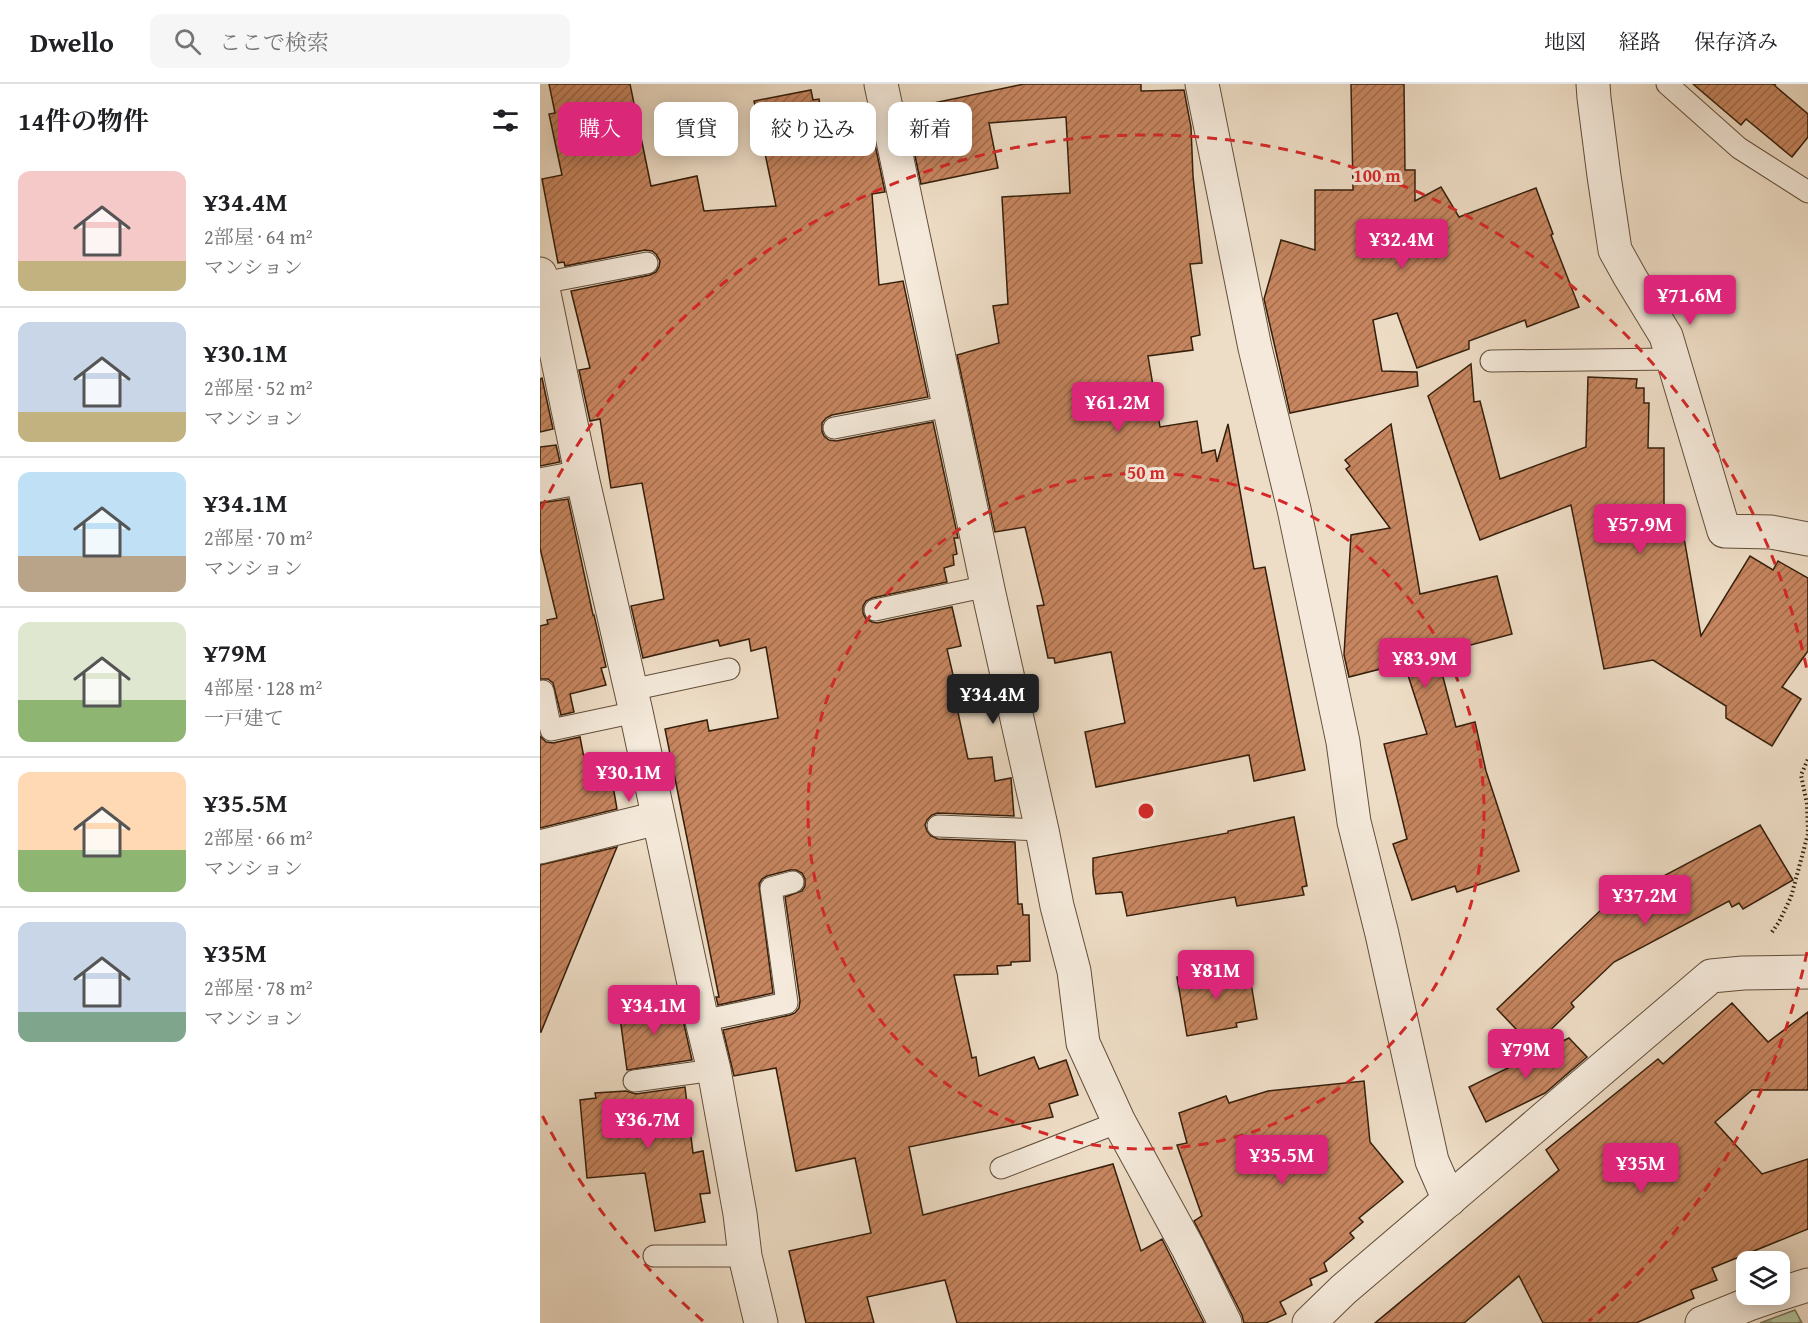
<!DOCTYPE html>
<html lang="ja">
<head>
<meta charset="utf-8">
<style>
  :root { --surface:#fff; --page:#f6f6f6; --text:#202124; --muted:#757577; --line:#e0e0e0; --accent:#db2777 }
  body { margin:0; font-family:"Gentium Book Plus","Noto Serif JP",serif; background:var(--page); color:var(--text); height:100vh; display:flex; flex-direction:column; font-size:22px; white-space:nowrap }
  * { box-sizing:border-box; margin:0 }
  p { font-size:20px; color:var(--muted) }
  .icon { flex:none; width:33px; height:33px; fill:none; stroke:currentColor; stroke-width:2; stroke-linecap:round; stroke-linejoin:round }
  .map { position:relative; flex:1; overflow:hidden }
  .panel { display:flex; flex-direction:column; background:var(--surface); width:540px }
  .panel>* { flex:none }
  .hud { position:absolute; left:18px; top:18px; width:570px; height:54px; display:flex; gap:12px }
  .fabs { position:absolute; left:1196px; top:1167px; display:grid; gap:12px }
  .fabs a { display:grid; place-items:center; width:54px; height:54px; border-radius:12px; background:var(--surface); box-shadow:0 3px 15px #0003; font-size:30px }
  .price { position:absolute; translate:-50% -51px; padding:0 14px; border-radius:6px; background:var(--accent); color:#fff; font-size:20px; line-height:39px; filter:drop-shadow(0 2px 3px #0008) }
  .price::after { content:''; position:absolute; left:50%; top:36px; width:18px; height:14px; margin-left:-9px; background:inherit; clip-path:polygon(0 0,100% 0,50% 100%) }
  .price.on { background:#222; color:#fff }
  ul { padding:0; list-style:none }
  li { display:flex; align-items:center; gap:18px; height:150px; padding:0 18px }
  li+li { border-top:2px solid var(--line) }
  li span { display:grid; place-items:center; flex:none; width:168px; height:120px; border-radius:12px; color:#555 }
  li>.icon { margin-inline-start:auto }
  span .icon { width:72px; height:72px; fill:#fffc; stroke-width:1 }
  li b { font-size:26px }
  h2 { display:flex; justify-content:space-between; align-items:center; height:72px; padding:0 18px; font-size:26px }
  .pill { padding:0 21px; border-radius:12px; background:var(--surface); box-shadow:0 3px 15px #0003; font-size:21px; line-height:54px }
  .pill.on { background:var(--accent); color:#fff }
  header { display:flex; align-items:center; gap:36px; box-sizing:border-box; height:84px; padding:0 30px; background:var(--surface); border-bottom:2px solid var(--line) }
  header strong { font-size:28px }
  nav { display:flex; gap:33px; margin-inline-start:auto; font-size:21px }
  .search { width:420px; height:54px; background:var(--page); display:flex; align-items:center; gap:15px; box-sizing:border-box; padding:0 21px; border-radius:12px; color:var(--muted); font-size:22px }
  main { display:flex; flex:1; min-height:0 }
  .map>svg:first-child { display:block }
  .forest { fill:url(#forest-firs); stroke:#747052; stroke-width:1.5 }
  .building { fill:url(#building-hatch); stroke:#351f0b; stroke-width:1.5 }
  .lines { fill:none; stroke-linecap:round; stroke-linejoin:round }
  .lane-casing { stroke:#634e3a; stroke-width:23 }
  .street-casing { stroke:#634e3a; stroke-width:35 }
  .path { stroke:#351f0b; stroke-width:4; stroke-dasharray:1.5 3; stroke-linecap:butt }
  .lane { stroke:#f4e9da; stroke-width:21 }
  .street { stroke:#f4e9da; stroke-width:33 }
  .ring { fill:none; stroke:#d62828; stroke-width:3; stroke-dasharray:10 8 }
  .centre { fill:#d62828; stroke:#f4e9da; stroke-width:3 }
  .ring-label { font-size:18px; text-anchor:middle; font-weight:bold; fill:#d62828; stroke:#f4e9da; stroke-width:6; stroke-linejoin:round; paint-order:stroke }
</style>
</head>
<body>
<header>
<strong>Dwello</strong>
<div class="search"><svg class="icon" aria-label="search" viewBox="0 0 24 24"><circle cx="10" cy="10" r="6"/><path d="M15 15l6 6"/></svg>ここで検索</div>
<nav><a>地図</a><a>経路</a><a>保存済み</a></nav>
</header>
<main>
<section class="panel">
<h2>14件の物件<svg class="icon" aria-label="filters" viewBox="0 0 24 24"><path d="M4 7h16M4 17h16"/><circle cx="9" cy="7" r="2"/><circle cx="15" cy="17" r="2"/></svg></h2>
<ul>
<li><span style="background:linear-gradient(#f6c9c9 75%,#c2b280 0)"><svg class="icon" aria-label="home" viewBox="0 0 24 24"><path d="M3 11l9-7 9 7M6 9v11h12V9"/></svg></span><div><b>¥34.4M</b><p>2部屋 · 64 m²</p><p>マンション</p></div></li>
<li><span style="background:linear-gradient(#c9d6e8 75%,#c2b280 0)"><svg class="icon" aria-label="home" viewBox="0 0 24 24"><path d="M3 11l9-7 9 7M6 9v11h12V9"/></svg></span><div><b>¥30.1M</b><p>2部屋 · 52 m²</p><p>マンション</p></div></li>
<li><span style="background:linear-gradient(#bfe0f5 70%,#b9a48a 0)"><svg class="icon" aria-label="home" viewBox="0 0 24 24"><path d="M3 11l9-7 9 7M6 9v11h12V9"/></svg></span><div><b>¥34.1M</b><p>2部屋 · 70 m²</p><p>マンション</p></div></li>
<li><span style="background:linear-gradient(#dfe7d0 65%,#8fb573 0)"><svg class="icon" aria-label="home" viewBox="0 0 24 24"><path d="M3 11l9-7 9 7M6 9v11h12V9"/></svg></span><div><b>¥79M</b><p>4部屋 · 128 m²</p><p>一戸建て</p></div></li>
<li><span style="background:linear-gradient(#ffd9b3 65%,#8fb573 0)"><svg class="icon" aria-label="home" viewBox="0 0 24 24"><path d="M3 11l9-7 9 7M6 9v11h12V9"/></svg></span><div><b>¥35.5M</b><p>2部屋 · 66 m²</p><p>マンション</p></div></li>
<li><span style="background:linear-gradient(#c9d6e8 75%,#7fa58c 0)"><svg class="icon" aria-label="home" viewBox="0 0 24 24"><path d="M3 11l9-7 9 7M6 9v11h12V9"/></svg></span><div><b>¥35M</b><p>2部屋 · 78 m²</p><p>マンション</p></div></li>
</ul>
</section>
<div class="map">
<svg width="1268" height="1239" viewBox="0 0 1268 1239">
  <defs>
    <pattern id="forest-firs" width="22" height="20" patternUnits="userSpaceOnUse" patternTransform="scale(1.5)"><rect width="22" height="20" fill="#b2c29a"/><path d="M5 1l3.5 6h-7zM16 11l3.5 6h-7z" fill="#9aa683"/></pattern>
    <pattern id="building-hatch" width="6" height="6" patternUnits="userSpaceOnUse" patternTransform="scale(1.5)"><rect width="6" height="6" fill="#c78660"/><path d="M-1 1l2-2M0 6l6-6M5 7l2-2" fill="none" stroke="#a26d4d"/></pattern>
  </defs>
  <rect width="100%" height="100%" fill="#eeddc6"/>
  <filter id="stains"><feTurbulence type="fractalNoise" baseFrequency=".00333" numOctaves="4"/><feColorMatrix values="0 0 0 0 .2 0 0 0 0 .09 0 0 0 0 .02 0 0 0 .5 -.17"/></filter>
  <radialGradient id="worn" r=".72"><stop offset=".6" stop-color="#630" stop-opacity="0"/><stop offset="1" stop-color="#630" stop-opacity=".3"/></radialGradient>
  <path class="forest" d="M1255 1226 1262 1239H1220Z"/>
  <g class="building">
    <path d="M9 0H90L111 102 157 92 164 127 236 122 214 17 271 6 273 16 279 15 280 21 290 19 293 38 329 32 345 108 332 110 339 201 363 197 388 313 292 331 286 334 282 339V347L284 352 289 356 296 357 393 338 418 454H414L417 470 413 471 414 481 404 484 407 498 332 514 326 517 323 522V529L326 535 332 538 337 539 412 523 421 562 407 565 414 595 411 596 428 675 452 673 455 697 471 694 474 732 398 729 392 731 387 736 385 741 387 747 391 752 398 755 475 758 478 820H482L483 831H489L490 877 471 878V881L457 882 458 890 414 891 432 974 436 973 439 992 494 973 499 985 526 976 538 1011 509 1020 513 1033 369 1063 383 1131 573 1080 601 1167 622 1155 664 1239H417L405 1196 327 1213 334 1239H266L249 1167 331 1149 315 1074 256 1087 236 984 194 992 183 946 250 931 255 929 259 924 260 917 245 813 262 807 265 802V795L262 789 256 786H250L227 792 222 795 219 800 233 909 178 921 176 913H179L125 645 167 636 169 647 238 634 226 563 211 567 209 555 180 562 178 556 103 574 91 522 124 515 102 399 71 404 60 335 50 337 39 286 50 284 31 207 110 191 116 188 119 183 120 177 116 170 112 167 105 166 25 182 24 178 18 179 2 95 22 91 9 30 15 29Z"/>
    <path d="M484 0H601V7L644 6 651 43 653 92 662 179 650 180 660 251 651 253 653 266 608 272 620 343 657 337 662 369 675 366 677 378 688 340 714 485 725 483 765 686 714 697 709 671 556 703 545 648 585 639 571 568 515 579 514 574H508L497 522 504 521 485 443 455 448 417 271 459 259 453 222 468 220 462 113 530 109 526 33 449 39 458 84 381 100 365 25Z"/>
    <path d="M811 0H864L865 86H875V117L901 103 919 133 996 104 1013 150 1011 151 1039 223 987 243 985 236 929 257V265L877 284 857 229 833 236 842 287 877 288 878 302 750 329 724 215 741 156 775 166V106H813Z"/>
    <path d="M1153 0H1236L1234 1 1268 30V53L1252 73 1206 35 1201 41Z"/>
    <path d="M931 280 934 318 940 317 960 395 1046 363 1048 293 1097 295 1096 304H1104V319H1109L1108 364H1124V445L1142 442 1161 552 1210 472 1233 486 1238 477 1268 494V567L1242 603 1261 615 1232 662 1186 634V622L1113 576 1064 585 1031 421 940 456 888 312Z"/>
    <path d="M2 294 13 345 0 348V295Z"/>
    <path d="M851 340 880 510 957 492 972 550 897 570 916 643 935 638 946 687 979 787 917 808 915 802 872 816 853 760 867 755 844 660 887 650 864 579 809 593 804 571 811 451 850 444 806 385 810 382 805 376Z"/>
    <path d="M16 361 20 378 0 382V363Z"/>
    <path d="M28 415 53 531H54L66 583 61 584 66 601 30 610 34 628 21 631 13 599 8 595H0V542L8 540 7 536 17 534 0 464V419Z"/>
    <path d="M0 652 6 658 13 659 40 653 45 679 68 673 77 725 0 744Z"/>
    <path d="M754 733 767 802 762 803 764 811 697 822 695 813 587 832 582 808 556 810 553 790V774L688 749V747Z"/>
    <path d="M1220 741 1253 796 1203 825 1199 819 1192 823 1189 817 1074 878 1031 919 1034 923 993 963 957 925 1063 824Z"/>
    <path d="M77 763 1 948H0V781Z"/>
    <path d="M694 883 696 895 710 893 717 935 696 939 697 943 647 952 637 893Z"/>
    <path d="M139 918 152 976 87 986 79 926Z"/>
    <path d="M1192 919 1228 958 1268 928V1006H1212L1175 1038 1222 1090 1268 1075V1145L1172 1184 1177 1196 1151 1206 1154 1214 1096 1239H1003L979 1192 924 1239H835L1019 1086 1006 1066 1118 975 1123 980Z"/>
    <path d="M1029 954 1047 973 1005 1009 946 1038 929 1003Z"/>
    <path d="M824 997 830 1058 863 1098 819 1134 823 1138 810 1149 814 1154 784 1179 787 1187 770 1195 772 1201 740 1218 746 1230 726 1239H704L702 1231 654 1137 662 1132 637 1061 647 1059 639 1029 686 1012 689 1019 728 1007Z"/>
    <path d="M145 1003 153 1069 163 1067 170 1109 160 1110 165 1138 115 1147 105 1089 47 1094 40 1016 56 1014 55 1009 86 1007 96 1010Z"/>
  </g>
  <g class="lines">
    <defs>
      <g id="lane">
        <path d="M1127 0 1199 64 1268 108"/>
        <path d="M2 199 107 179"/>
        <path d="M951 277 1133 275"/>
        <path d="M294 344 409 322"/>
        <path d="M335 526 448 502"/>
        <path d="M91 606 189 585"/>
        <path d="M3 607 11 646 96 628"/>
        <path d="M398 742 502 746"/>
        <path d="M162 937 247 919 231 804 253 798"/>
        <path d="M94 997 174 986"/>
        <path d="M461 1084 579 1038"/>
        <path d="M114 1172H205"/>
      </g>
      <g id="street">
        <path d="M341 0 449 510 502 746 517 822 534 887 543 959 579 1038 648 1164 685 1239"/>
        <path d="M662 0 715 264 754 425 803 658 814 738 842 850 892 1077 909 1116"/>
        <path d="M1053 0 1054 14 1064 92 1075 166 1090 193 1126 252 1184 447 1231 448 1268 455"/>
        <path d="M0 190 42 393 96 628 162 937 174 986 200 1130 205 1172 221 1239"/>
        <path d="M0 401 42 393"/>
        <path d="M0 763 118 734"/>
        <path d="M1239 1210 1268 1201"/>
        <path d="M769 1239 803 1206 1171 892 1203 889 1268 888"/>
        <path d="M1162 1239 1209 1220 1238 1210"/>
      </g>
    </defs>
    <use href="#lane" class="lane-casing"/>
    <use href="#street" class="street-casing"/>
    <path class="path" d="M1232 848 1239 838 1251 813 1268 750 1267 720 1261 691 1268 675"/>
    <use href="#lane" class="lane"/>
    <use href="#street" class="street"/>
  </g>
  <g class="ring">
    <circle cx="606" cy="727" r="338"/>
    <path d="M1267 868A676 676 0 0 1 1049 1237M163 1237A676 676 0 0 1 1 1029M1 425A676 676 0 0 1 1267 586"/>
  </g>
  <circle cx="606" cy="727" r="9" class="centre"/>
  <g class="ring-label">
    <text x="837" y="98">100 m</text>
    <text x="606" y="395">50 m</text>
  </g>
  <rect width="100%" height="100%" filter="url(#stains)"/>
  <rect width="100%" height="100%" fill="url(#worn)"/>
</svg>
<div class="fabs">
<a><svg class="icon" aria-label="layers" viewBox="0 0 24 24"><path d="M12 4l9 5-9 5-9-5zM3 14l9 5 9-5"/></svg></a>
</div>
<b class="price" style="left:862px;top:186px">¥32.4M</b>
<b class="price" style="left:1150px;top:242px">¥71.6M</b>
<b class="price" style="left:578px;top:349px">¥61.2M</b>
<b class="price" style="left:1100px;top:471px">¥57.9M</b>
<b class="price" style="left:885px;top:605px">¥83.9M</b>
<b class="price on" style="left:453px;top:641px">¥34.4M</b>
<b class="price" style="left:89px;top:719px">¥30.1M</b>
<b class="price" style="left:1105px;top:842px">¥37.2M</b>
<b class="price" style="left:676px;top:917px">¥81M</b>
<b class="price" style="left:114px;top:952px">¥34.1M</b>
<b class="price" style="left:986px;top:996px">¥79M</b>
<b class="price" style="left:108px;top:1066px">¥36.7M</b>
<b class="price" style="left:742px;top:1102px">¥35.5M</b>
<b class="price" style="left:1101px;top:1110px">¥35M</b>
<div class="hud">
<a class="pill on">購入</a>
<a class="pill">賃貸</a>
<a class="pill">絞り込み</a>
<a class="pill">新着</a>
</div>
</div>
</main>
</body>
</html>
